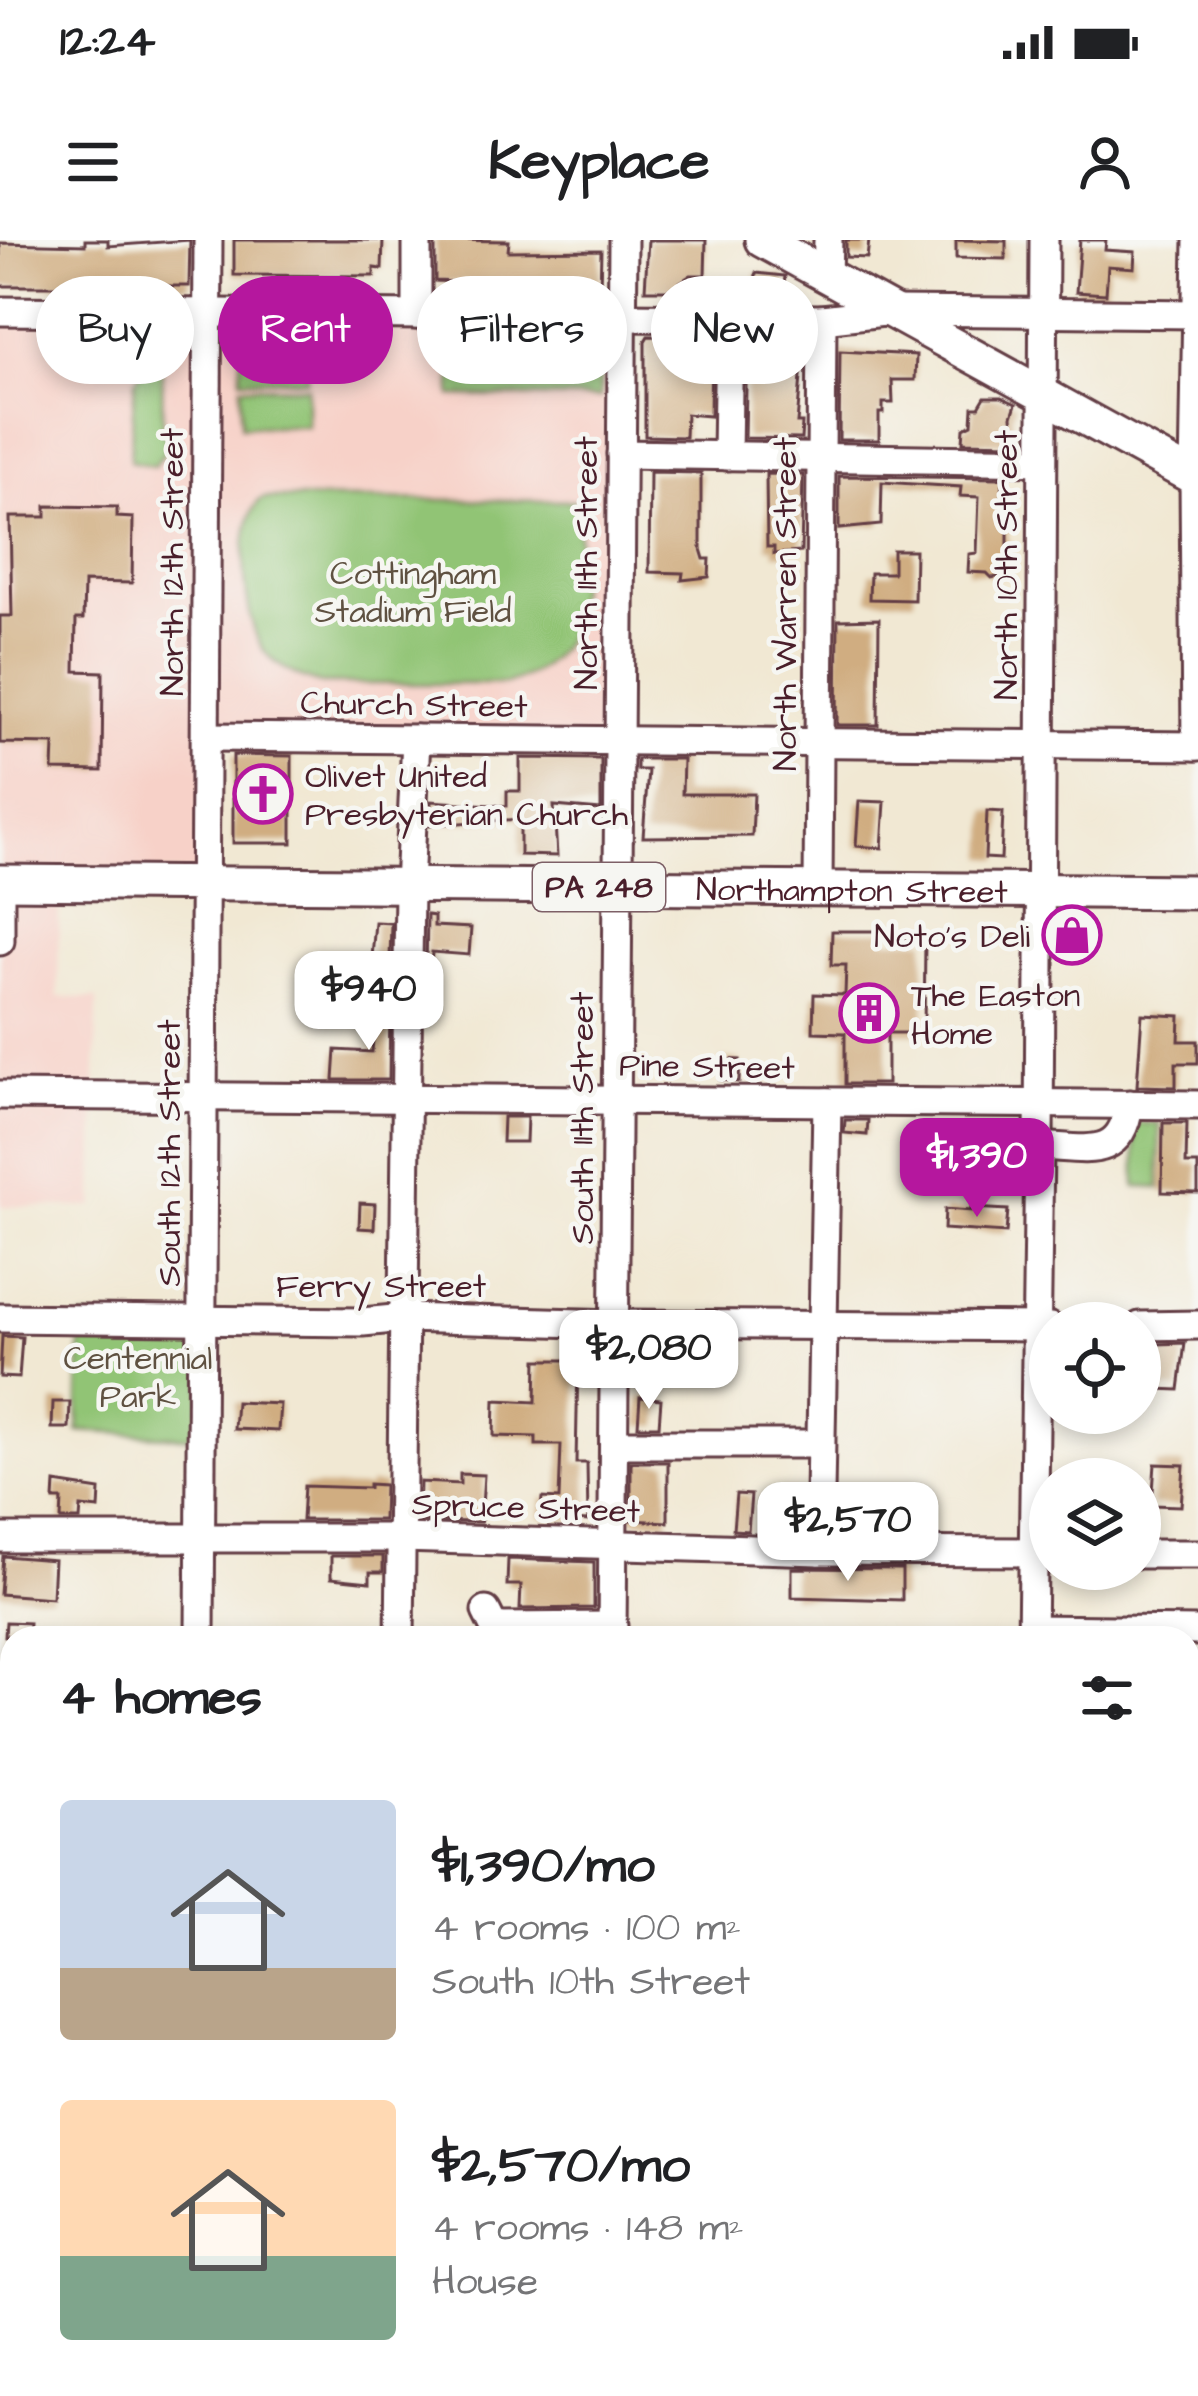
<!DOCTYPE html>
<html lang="en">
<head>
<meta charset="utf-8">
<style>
  :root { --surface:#fff; --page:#f6f6f6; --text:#202124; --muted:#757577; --accent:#b5179e }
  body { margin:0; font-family:"Architects Daughter",sans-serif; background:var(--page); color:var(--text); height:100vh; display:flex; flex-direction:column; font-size:45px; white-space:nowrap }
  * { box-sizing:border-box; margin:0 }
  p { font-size:39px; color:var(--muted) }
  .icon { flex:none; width:66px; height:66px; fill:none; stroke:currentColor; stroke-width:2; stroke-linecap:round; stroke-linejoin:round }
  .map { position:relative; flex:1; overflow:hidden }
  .details { position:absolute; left:0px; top:1386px; width:1200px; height:771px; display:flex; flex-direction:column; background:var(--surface); border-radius:36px 36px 0 0; box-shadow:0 6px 18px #0003 }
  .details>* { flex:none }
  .hud { position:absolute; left:36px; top:36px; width:1128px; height:108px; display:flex; gap:24px }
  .fabs { position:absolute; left:1029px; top:1062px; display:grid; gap:24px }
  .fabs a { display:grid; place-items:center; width:132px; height:132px; border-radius:50%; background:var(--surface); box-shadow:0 6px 18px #0003; font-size:60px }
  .price { position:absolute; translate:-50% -102px; padding:0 27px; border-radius:24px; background:#fff; color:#222; font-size:39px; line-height:78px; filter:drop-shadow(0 3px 6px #0008) }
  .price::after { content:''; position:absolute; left:50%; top:72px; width:36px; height:27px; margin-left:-18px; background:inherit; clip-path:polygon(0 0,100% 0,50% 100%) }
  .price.selected { background:var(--accent); color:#fff }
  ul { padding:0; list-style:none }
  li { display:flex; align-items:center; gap:36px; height:300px; padding:0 60px }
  li span { display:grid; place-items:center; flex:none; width:336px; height:240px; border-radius:12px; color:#555 }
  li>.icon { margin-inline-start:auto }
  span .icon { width:144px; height:144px; fill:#fffc; stroke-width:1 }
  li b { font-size:51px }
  h2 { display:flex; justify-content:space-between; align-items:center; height:144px; padding:0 60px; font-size:51px }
  .pill { padding:0 42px; border-radius:54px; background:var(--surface); box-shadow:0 6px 18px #0003; font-size:42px; line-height:108px }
  .pill.selected { background:var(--accent); color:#fff }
  .status { display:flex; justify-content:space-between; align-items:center; height:84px; padding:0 60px; background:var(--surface); direction:ltr }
  .status svg { height:33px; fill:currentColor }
  header { display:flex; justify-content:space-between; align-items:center; height:156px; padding:0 60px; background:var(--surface); font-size:54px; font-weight:700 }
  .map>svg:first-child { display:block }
  .built { fill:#f7d1c8 }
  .green { fill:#91c475; stroke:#6e7250; stroke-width:3 }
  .forest { fill:#74aa66; stroke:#5f6448; stroke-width:3 }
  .building { fill:#d0ad81 }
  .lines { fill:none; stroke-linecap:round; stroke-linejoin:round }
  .minor-casing { stroke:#633d44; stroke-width:33 }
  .major-casing { stroke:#633d44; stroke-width:39 }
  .minor { stroke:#fff; stroke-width:27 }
  .major { stroke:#fff; stroke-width:33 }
  .labels { text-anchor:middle; stroke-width:9; stroke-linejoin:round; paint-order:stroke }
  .shield { fill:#f6f6f2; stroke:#7e6067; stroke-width:3 }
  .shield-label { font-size:30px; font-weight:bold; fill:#4a1f2b }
  .street-label { font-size:33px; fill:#4a1f2b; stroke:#f6f6f2 }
  .park-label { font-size:33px; fill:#5f5141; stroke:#f6f6f2 }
  .poi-label { font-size:33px; fill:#4a1f2b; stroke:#f6f6f2; text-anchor:start }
</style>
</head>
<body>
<div class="status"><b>12:24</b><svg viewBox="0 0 49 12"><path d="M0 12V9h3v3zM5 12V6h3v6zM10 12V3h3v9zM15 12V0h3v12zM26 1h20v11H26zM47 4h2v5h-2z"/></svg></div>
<header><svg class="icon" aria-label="menu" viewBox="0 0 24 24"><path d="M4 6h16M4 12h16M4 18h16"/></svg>Keyplace<svg class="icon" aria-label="person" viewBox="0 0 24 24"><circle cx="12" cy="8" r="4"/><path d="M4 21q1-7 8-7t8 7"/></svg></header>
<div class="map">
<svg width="1198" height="2156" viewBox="0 0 1198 2156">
  <rect width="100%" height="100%" fill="#f6f6f2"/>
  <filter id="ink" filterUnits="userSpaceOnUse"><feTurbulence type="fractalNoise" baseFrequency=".00833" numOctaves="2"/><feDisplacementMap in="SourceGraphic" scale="24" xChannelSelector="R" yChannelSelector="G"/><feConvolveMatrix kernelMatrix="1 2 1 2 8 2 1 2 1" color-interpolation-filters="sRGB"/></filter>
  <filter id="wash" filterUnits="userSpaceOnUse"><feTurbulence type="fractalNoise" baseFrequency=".004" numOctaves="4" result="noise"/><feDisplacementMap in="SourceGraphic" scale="48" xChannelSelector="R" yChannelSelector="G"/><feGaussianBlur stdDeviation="2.7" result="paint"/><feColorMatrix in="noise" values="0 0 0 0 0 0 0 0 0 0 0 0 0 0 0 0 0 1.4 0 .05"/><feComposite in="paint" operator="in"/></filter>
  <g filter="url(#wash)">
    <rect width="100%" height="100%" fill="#f1e8d3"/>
    <g class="built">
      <path d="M0 82 618 83V496L206 495 205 632H0Z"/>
      <path d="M0 661 59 662 58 757 97 759 94 967 0 966Z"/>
    </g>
    <g class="green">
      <path d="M452 93 601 95 600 158 452 156Z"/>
      <path d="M241 100 308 101 307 140 241 139Z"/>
      <path d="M154 126 162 132 163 192 167 200 164 213 154 226 130 221 135 140 146 127Z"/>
      <path d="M241 146 307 147V186H241Z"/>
      <path d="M263 258 575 261 579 271C577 342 591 421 505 444H321C300 438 279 429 264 411 244 385 233 276 263 258Z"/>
      <path d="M1135 883 1159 884 1160 948 1136 947Z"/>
      <path d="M81 1079 203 1080 202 1198 78 1191Z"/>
    </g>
    <path class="forest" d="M1121 2145H1176L1198 2153V2156H1118Z"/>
    <g id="blocks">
      <g class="building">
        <path d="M85 0H108V6L190 0 189 46H0V3L85 5Z"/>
        <path d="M234 0H383L382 29 374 28V36L234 35Z"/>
        <path d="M435 0 509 1 508 11 601 10 600 50 528 48V52H506L507 44 435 41Z"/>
        <path d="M648 0H706L705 35H691L680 42V50H645Z"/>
        <path d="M846 0H869L867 18 846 17Z"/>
        <path d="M956 0 1006 1V19L956 18Z"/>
        <path d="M1080 0H1106L1105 10 1135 12 1134 28 1108 26 1106 54 1076 52Z"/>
        <path d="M756 33 785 36 783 55 755 53Z"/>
        <path d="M648 96 711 97 710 176 686 174 685 197 645 196V101Z"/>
        <path d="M747 98 804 101 797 183H802L801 199 745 198Z"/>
        <path d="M840 111 916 115 915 140H892L893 163H883V173H879V200H839Z"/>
        <path d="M985 157H1001L1016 164 1012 176 1014 203 963 202 964 188 972 184 973 167H979Z"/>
        <path d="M650 232 701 233V309L704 319H710L709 337 682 340 683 333 649 332Z"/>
        <path d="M766 234 803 235 801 312 774 314V307H767Z"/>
        <path d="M839 236 1003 238 1001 272 1008 273V311L1013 312 1009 335 992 338 987 333 968 332 969 314 977 313 979 257 960 256 961 247 882 242 881 285 839 289Z"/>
        <path d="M46 266 117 267V277L133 278 132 343 84 342 83 379H76L75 431 103 432 102 531 53 530 54 504 0 503V376H12L10 277H46Z"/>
        <path d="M893 310H915L914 360 869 359 870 333H893Z"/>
        <path d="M879 379 878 485H837L838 380Z"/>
        <path d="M233 515 292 516V603H233Z"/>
        <path d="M520 518 601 519V570L554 566 557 616 520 615V579L430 585 431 561 507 566V551H520Z"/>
        <path d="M637 519H683L682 554H754L752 596 643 597 648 530H637Z"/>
        <path d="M859 561 885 562 882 608 856 606Z"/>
        <path d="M987 571 1003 572 1001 619 985 618Z"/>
        <path d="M427 675 434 676V686L471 688 469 715 432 712 430 734H426Z"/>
        <path d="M375 682 391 683 390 719 372 717Z"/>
        <path d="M832 691H885L884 700H925L924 793H887V844H845V793L813 792 814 754 845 755 846 725H831Z"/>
        <path d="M376 760 390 761 389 840H334L336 810 372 812Z"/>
        <path d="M1142 774 1180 776 1179 801H1198V823H1176V847L1137 846Z"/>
        <path d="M721 819 740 820 739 842 720 840Z"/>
        <path d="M503 877H527L526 902H502Z"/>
        <path d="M845 880H868L867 895 844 893Z"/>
        <path d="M1163 883H1187L1186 924H1198V953L1162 952Z"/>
        <path d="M360 963 375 964 374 989 359 988Z"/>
        <path d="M971 968 1008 970 1006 993 944 989 945 969 971 971Z"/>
        <path d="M2 1096 22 1097 19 1138 0 1137Z"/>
        <path d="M1185 1103 1179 1150 1156 1149 1157 1104Z"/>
        <path d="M537 1120H578L576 1223H587L588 1281 540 1278 542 1258 559 1259 561 1205H536V1197L494 1196 495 1160 536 1162Z"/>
        <path d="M640 1157 661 1159 659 1186H638Z"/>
        <path d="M53 1162H70L69 1188H52Z"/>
        <path d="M236 1162 280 1164 278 1191 234 1189Z"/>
        <path d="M631 1222H668V1282L631 1280Z"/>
        <path d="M1155 1224 1184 1225 1181 1266 1152 1265Z"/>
        <path d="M460 1234 484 1235 481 1282 419 1281 420 1242 460 1244Z"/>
        <path d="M55 1243 100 1250 99 1269 81 1267 80 1280H61L62 1260H54Z"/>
        <path d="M369 1244 384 1245 383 1280H302L304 1246 369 1248Z"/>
        <path d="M736 1254 751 1255 748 1291 733 1290Z"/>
        <path d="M3 1316 54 1320 52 1358 0 1354Z"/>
        <path d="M331 1316H383V1332H370V1342L331 1338Z"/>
        <path d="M508 1319 594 1322V1368L520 1369 521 1345H507Z"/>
        <path d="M792 1328 902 1329V1360L792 1357Z"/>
        <path d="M6 1382 29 1383 28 1398 5 1396Z"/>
      </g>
    </g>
  </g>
  <g filter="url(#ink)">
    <use href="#blocks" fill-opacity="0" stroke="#633d44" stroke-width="3"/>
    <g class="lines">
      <defs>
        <g id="minor">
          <path d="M827 36 828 0"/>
          <path d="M0 71 822 79 893 71 1198 74"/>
          <path d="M417 75V0"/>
          <path d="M621 214 1042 221"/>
          <path d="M727 216 729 78"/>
          <path d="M206 497 1198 506"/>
          <path d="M1196 506 1194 238 1198 0"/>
          <path d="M818 649 822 79"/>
          <path d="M0 701V642"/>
          <path d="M0 855 1198 865"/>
          <path d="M1039 906C1086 908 1122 921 1129 864"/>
          <path d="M0 1078 363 1082 404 1078 615 1084 1050 1087"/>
          <path d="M1140 1086 1198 1085"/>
          <path d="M614 1204H820"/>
          <path d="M0 1298H402L819 1311 1050 1312"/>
          <path d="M819 1311 827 862"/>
          <path d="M1140 1314H1198"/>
          <path d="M486 1371 493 1385 503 1387 613 1386"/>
          <path d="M1032 1389 1198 1391"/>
          <path d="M200 1398 208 0"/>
          <path d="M400 1398 409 646 416 499"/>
          <path d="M612 1398 623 0"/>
          <path d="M1032 1398 1039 906 1044 0"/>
          <path d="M0 1490H12"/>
          <path d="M1188 1500H1198"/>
          <path d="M1188 1611H1198"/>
          <path d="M0 1847H12"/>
          <path d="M1188 1914 1198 1906"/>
          <path d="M0 2112H12"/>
          <path d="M1188 2126H1198"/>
          <path d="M195 2156V2145"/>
          <path d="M816 2156V2145"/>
          <path d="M1007 2156V2145"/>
        </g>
        <g id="major">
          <path d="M762 0 1198 240"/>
          <path id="s1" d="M0 642 1198 652"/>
          <path d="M0 1719H12"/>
          <path d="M1188 1726 1198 1727"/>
          <path d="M0 1974H12"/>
          <path d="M1188 1982 1198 1983"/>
        </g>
      </defs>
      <use href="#minor" class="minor-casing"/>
      <use href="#major" class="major-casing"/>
      <use href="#minor" class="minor"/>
      <use href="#major" class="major"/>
    </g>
  </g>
  <defs>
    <symbol id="church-ring" viewBox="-11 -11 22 22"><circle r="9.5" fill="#f6f6f2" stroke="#b5179e" stroke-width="1.5"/><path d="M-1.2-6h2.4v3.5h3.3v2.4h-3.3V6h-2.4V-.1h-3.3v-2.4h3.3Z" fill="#b5179e"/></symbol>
    <symbol id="shop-ring" viewBox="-11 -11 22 22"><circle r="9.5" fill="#f6f6f2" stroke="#b5179e" stroke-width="1.5"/><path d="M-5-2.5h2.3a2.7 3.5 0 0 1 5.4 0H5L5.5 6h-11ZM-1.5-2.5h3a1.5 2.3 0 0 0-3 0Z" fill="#b5179e"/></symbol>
    <symbol id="building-ring" viewBox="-11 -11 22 22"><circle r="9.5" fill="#f6f6f2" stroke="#b5179e" stroke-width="1.5"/><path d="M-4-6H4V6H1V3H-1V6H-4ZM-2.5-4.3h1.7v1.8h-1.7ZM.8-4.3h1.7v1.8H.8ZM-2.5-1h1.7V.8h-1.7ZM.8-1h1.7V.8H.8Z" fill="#b5179e"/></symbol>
  </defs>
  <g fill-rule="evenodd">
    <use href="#church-ring" x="230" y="521" width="66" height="66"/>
    <use href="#shop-ring" x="1039" y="662" width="66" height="66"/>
    <use href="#building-ring" x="836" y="740" width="66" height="66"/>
  </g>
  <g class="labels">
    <rect class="shield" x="533" y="623" width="132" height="48" rx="9"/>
    <g class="shield-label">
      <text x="599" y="657">PA 248</text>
    </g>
    <g class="street-label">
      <text transform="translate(171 322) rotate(-90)" y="12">North 12th Street</text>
      <text transform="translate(585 323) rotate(-90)" y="12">North 11th Street</text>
      <text transform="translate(1005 325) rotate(-90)" y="12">North 10th Street</text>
      <text transform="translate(784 364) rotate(-90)" y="12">North Warren Street</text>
      <text transform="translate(414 463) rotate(1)" y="12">Church Street</text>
      <text dy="12" stroke="none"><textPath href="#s1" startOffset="852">Northampton Street</textPath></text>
      <text transform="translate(707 825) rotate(1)" y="12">Pine Street</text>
      <text transform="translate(581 878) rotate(-90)" y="12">South 11th Street</text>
      <text transform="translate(168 913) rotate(-90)" y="12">South 12th Street</text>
      <text x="381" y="1057">Ferry Street</text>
      <text transform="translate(526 1266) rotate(2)" y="12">Spruce Street</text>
    </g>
    <g class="park-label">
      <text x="413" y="344">Cottingham<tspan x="413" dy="38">Stadium Field</tspan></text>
      <text x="138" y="1129">Centennial<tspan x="138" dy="38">Park</tspan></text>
    </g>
    <g class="poi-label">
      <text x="305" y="547">Olivet United<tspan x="305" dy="38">Presbyterian Church</tspan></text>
      <text x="1030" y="707" text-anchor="end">Noto's Deli</text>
      <text x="911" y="766">The Easton<tspan x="911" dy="38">Home</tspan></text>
    </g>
  </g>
</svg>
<div class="fabs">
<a><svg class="icon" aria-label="locate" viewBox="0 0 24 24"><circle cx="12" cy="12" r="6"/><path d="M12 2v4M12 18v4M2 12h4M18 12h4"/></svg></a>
<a><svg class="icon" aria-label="layers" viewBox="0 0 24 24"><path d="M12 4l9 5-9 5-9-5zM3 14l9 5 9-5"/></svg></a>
</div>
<b class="price" style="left:369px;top:813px">$940</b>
<b class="price selected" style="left:977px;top:980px">$1,390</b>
<b class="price" style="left:649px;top:1172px">$2,080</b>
<b class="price" style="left:848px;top:1344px">$2,570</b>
<div class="hud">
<a class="pill">Buy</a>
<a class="pill selected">Rent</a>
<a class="pill">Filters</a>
<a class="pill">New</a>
</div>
<section class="details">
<h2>4 homes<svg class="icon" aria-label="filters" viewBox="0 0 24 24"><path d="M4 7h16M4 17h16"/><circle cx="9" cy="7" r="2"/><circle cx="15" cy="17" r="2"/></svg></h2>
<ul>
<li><span style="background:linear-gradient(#c9d6e8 70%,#b9a48a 0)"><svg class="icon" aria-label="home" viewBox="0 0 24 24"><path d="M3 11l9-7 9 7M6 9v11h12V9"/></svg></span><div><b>$1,390/mo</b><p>4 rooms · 100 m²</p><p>South 10th Street</p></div></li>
<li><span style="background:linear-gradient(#ffd9b3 65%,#7fa58c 0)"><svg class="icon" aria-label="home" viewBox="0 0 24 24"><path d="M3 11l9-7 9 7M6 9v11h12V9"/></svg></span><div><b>$2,570/mo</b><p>4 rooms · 148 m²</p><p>House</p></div></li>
</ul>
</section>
</div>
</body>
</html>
